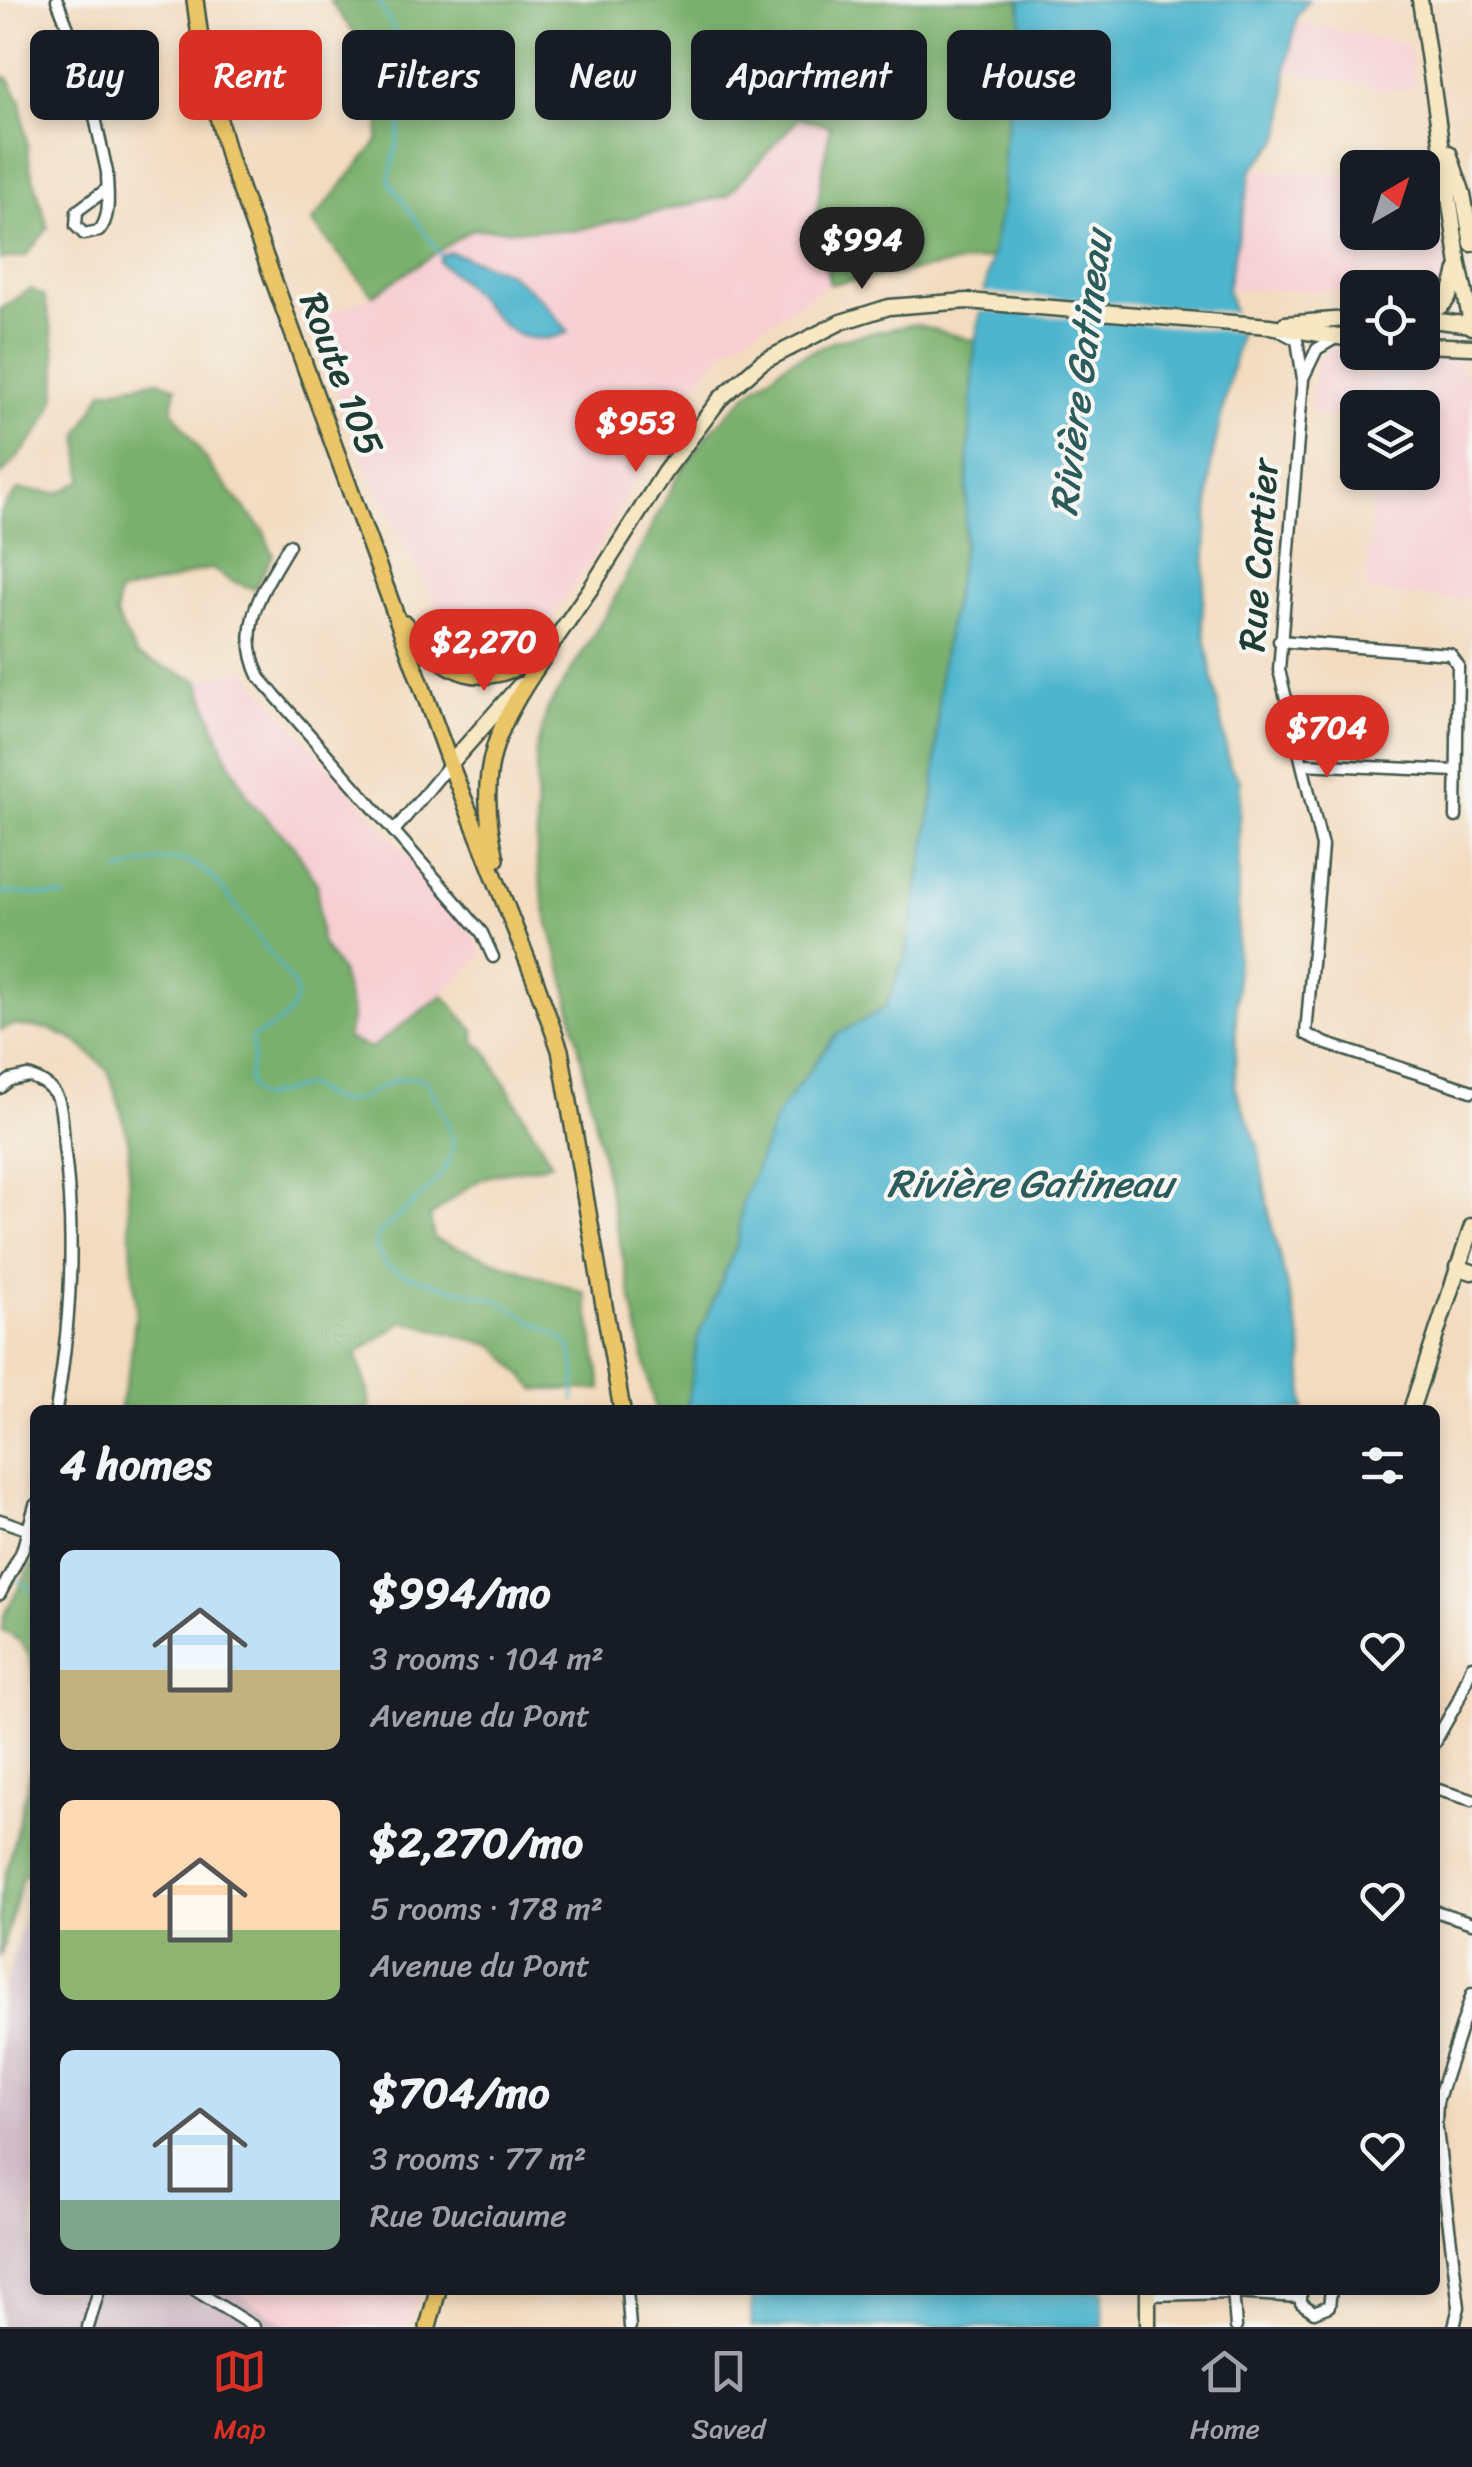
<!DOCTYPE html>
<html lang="en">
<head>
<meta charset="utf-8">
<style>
  :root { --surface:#171b24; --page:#20242c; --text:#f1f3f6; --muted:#9ea1a6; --line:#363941; --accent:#d93025 }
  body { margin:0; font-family:Sriracha,sans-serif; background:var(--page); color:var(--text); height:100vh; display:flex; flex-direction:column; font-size:38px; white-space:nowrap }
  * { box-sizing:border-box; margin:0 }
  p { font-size:32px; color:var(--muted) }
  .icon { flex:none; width:55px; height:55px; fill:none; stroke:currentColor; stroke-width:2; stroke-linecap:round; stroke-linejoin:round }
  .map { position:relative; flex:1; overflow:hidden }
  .panel { position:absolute; left:30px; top:1405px; width:1410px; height:890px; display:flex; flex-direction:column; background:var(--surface); border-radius:15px; box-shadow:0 5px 15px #0003 }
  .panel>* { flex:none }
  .hud { position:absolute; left:30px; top:30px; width:1412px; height:90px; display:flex; gap:20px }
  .needle { width:65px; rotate:39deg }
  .buttons { position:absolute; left:1340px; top:150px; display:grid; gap:20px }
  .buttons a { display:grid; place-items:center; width:100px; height:100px; border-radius:15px; background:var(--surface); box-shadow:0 5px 15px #0003; font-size:50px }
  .price { position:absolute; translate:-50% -85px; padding:0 22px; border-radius:35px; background:var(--accent); color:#fff; font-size:32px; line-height:65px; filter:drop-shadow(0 2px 5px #0008) }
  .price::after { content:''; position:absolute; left:50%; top:60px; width:30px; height:22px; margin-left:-15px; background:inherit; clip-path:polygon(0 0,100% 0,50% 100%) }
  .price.current { background:#222; color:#fff }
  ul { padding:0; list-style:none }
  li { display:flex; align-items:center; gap:30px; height:250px; padding:0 30px }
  li span { display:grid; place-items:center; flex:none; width:280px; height:200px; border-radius:15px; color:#555 }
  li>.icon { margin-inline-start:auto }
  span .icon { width:120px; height:120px; fill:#fffc; stroke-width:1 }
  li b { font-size:42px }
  h2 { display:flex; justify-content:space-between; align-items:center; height:120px; padding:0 30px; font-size:42px }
  .chip { padding:0 35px; border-radius:15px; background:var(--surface); box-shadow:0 5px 15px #0003; font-size:35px; line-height:90px }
  .chip.current { background:var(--accent); color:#fff }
  .menu { display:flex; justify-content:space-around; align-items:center; height:140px; border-top:2px solid var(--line); background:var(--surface); font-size:28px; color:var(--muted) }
  .menu a { display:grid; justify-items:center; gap:5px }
  .menu .current { color:var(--accent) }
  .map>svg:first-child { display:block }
  .built { fill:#f7cfd3 }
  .industrial { fill:#d2bdc7 }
  .forest { fill:#7ab06d; stroke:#4c7650; stroke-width:2.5 }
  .water { fill:#4eb5cd; stroke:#367980; stroke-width:2.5 }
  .pier { fill:#f3dbbf }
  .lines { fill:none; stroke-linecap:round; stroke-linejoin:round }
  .stream { stroke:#4eb5cd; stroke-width:2.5 }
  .street-casing { stroke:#3f5549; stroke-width:15 }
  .secondary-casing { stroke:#3f5549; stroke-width:19 }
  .primary-casing { stroke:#3f5549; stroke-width:20 }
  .street { stroke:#fff; stroke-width:10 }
  .secondary { stroke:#f7e8c3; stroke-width:14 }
  .primary { stroke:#ebc669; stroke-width:15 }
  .labels { text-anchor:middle; stroke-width:8; stroke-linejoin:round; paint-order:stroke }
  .street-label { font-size:38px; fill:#1f3d34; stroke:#f6f6f2 }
  .water-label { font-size:40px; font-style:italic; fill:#2b5b5a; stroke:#f6f6f2 }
</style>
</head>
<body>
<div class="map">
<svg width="1472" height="2327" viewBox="0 0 1472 2327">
  <rect width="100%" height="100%" fill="#f6f6f2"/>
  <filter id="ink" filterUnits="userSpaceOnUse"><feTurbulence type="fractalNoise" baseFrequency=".01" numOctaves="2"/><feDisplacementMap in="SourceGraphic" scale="20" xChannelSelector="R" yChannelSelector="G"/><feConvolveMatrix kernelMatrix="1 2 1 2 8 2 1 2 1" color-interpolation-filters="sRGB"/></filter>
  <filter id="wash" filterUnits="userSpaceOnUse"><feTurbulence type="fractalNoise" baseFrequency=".0048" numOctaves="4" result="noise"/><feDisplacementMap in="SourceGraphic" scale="40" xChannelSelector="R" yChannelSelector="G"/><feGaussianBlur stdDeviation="2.25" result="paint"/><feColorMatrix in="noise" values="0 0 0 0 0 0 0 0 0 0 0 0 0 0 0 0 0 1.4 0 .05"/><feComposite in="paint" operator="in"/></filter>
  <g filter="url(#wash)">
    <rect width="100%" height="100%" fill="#f3dbbf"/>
    <g class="built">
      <path d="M1296 22 1408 44 1415 88 1372 89 1371 85 1286 71Z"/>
      <path d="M798 118 831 125 815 221 830 284 727 348 686 394 653 444 592 560 534 641 498 653 478 652 462 645 450 633 366 465 310 322 373 295 472 229 572 231 727 196Z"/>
      <path d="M1253 169 1357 177 1358 232 1386 233 1387 242 1442 239 1449 280 1437 294 1423 293 1422 288H1358L1357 291 1227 289Z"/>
      <path d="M1330 347 1357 349 1358 352 1453 357 1472 384V600L1366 592 1375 473 1422 472V408H1358L1357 418 1310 414 1316 363Z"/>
      <path d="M244 669 462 918 484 954 443 995 370 1048 346 1039 341 972 321 942 317 884 295 847 251 802 223 749 199 681Z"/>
      <path d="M233 2290H420L409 2327H289Z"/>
    </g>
    <path class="industrial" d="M33 1883 35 2290H233L289 2327H0V2004Z"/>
    <g class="forest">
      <path d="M329 0H1020L1022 26 1004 145 1003 198 992 258 830 284 815 221 830 126 799 118 727 196 572 231 472 229 373 295 312 222 378 141 385 74Z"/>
      <path d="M0 75 9 79 21 101 30 166 48 228 26 256 0 259Z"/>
      <path d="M30 289 44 296C51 323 61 372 55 399 48 426 19 457 0 476V310Z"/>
      <path d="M915 324 975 341 964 542 940 672 934 795 907 953 885 1008 836 1035 742 1202 738 1241 697 1340 687 1410H655L564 976 546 914 537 862 536 751 547 710 608 611 679 474 712 430 746 395 789 361 837 340Z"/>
      <path d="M158 380 176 387 172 409 214 472 263 530 273 555 254 589 229 580 212 569C192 570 184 578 166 582 149 587 134 588 118 594L116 616 137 656 199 681 223 749 251 802 295 847 317 884 321 942 341 972 352 1014 347 1039 371 1048 443 995 475 1032V1043L485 1049 551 1162C529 1172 502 1169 482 1179 463 1188 447 1204 430 1217L434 1239 585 1293 602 1389 536 1390 496 1346 404 1321 356 1354 368 1391 370 1410H119L130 1364 136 1308 128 1202 129 1143 120 1107 108 1070 76 1041 49 1029 12 1025 0 1031V512L18 490 59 493 83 480 79 435 103 391Z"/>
      <path d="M35 1559V1685C32 1659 29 1641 2 1631L4 1615Z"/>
      <path d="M35 1754V1881L23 1874 0 1958V1898Z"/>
    </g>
    <g class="water">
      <path d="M1020 0H1309L1297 16 1286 71V113L1279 140 1252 169 1227 288 1239 336 1211 463 1202 622 1230 767 1240 780 1235 1088 1258 1146 1270 1219 1302 1344 1304 1410H687L697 1340 738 1241 742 1202 777 1114 836 1035 885 1008 907 953 934 795 940 673 964 542 975 341 1003 198 1004 145 1022 26Z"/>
      <path d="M450 252 508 272 540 298 569 332C523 351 503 328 475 295 464 283 451 272 439 262L441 256Z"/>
      <path d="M753 2290H1103V2327H751Z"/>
    </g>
    <path class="pier" d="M978 292 1238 313 1243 332 975 310Z"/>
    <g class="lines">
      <g class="stream">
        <path d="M377 0 414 64 389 181 441 256"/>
        <path d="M120 872C185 848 201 858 240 912 258 938 278 963 296 989 299 1016 272 1028 251 1038 252 1044 254 1050 253 1056 250 1074 242 1085 260 1098L307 1085C316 1091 326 1098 336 1101 367 1108 390 1066 427 1081 436 1099 449 1120 452 1140 458 1176 399 1212 376 1237L377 1251 386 1265 408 1276 497 1300 563 1339 572 1351 576 1375 574 1401"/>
        <path d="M0 892 65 897"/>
        <path d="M17 1580 35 1590"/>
      </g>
    </g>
  </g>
  <g filter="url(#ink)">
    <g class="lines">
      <defs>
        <g id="street">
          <path d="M57 0 85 72 107 172C107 192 112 216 99 231L84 234 76 226 77 211 107 189"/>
          <path d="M1282 332 1297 340 1303 379 1279 670 1322 846 1306 1034 1327 1044 1472 1091"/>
          <path d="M1303 378 1317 349 1334 339"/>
          <path d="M289 545C263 590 235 626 260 678L461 908 482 933 493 957"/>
          <path d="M1279 641 1450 654 1458 665 1456 817"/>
          <path d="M1303 764 1456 771"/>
          <path d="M394 831 450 764"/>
          <path d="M0 1088 10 1080 28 1076C41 1080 52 1086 58 1099 63 1113 63 1131 64 1146 76 1234 71 1322 56 1410"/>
          <path d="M0 1520 29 1530"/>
          <path d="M0 1594 22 1551 35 1505"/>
          <path d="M1435 1742 1457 1703 1472 1666"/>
          <path d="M1435 1789 1472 1800"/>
          <path d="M1435 1911 1472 1923"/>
          <path d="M195 2290 254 2327"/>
          <path d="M627 2290 630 2327"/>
          <path d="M1233 2290 1236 2327"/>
          <path d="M1301 2290V2303L1314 2312 1329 2306 1331 2290"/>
          <path d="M1147 2295 1233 2293 1300 2297"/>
          <path d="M88 2327 99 2290"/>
          <path d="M1454 2327 1459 2307 1436 2122 1437 2102 1472 1994"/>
        </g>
        <g id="secondary">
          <path d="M1420 0 1459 265 1472 327"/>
          <path d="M1449 153 1463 194 1472 244"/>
          <path d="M1422 313C1449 309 1451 294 1457 270"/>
          <path d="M1423 319 1472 325"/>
          <path d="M1285 324 1358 318"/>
          <path d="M1422 345 1472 347"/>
          <path d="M543 657 591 588 664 473 720 399 762 362 841 322 889 307 967 301 1269 326 1358 340"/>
          <path d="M450 764 520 685"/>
          <path d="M1457 1267 1472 1272"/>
          <path d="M1411 1410 1472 1226"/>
          <path d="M1148 2327V2290"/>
        </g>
        <g id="primary">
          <path d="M195 0 203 60 229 158 450 764 534 977 560 1050 622 1410"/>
          <path d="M405 624C445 676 482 693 541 654"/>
          <path d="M496 859C474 764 497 726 549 649"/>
          <path d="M428 2327 438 2290"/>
        </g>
      </defs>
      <use href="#street" class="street-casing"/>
      <use href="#secondary" class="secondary-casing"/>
      <use href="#primary" class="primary-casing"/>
      <use href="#street" class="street"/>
      <use href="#secondary" class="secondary"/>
      <use href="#primary" class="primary"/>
    </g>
  </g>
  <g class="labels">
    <g class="street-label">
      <text transform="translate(342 374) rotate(69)" y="13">Route 105</text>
      <text transform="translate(1258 555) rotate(-86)" y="13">Rue Cartier</text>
    </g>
    <g class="water-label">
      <text transform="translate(1080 373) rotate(-83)" y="14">Rivière Gatineau</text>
      <text x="1030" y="1197">Rivière Gatineau</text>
    </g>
  </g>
</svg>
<div class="buttons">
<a><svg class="needle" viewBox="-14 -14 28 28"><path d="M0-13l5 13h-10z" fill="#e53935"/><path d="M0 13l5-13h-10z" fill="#9ea1a6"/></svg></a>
<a><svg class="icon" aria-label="locate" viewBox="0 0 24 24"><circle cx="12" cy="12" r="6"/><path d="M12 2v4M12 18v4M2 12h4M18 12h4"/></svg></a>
<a><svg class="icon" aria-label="layers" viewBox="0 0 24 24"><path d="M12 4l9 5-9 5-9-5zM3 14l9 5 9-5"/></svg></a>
</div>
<b class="price current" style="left:862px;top:292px">$994</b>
<b class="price" style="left:636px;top:475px">$953</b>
<b class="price" style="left:484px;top:694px">$2,270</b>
<b class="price" style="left:1327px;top:780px">$704</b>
<div class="hud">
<a class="chip">Buy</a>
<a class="chip current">Rent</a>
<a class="chip">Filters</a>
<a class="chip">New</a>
<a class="chip">Apartment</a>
<a class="chip">House</a>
</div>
<section class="panel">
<h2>4 homes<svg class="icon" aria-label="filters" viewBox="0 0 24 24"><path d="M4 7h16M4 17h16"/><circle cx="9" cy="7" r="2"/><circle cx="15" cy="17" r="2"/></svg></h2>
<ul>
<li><span style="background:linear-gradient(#bfe0f5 60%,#c2b280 0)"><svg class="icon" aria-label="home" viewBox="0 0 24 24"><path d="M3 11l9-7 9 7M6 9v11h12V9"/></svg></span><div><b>$994/mo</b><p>3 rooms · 104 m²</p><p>Avenue du Pont</p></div><svg class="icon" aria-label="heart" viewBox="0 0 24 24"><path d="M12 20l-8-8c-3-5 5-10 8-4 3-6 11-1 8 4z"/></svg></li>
<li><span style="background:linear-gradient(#ffd9b3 65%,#8fb573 0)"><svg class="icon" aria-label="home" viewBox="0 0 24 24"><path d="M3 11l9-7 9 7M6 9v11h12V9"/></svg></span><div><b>$2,270/mo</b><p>5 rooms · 178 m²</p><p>Avenue du Pont</p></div><svg class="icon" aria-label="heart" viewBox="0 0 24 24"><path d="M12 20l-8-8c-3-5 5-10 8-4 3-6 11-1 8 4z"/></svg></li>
<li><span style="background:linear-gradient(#bfe0f5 75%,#7fa58c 0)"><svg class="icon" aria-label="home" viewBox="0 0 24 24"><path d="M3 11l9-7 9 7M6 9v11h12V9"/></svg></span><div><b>$704/mo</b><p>3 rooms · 77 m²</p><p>Rue Duciaume</p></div><svg class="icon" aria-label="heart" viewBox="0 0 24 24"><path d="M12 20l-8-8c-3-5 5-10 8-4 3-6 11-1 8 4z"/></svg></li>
</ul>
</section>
</div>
<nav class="menu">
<a class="current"><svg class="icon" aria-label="map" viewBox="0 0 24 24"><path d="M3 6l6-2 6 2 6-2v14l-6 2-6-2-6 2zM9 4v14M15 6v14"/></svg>Map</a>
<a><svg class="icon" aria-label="saved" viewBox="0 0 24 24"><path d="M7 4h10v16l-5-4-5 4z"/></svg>Saved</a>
<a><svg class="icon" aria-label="home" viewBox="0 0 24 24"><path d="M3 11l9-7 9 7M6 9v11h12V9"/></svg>Home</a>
</nav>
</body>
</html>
